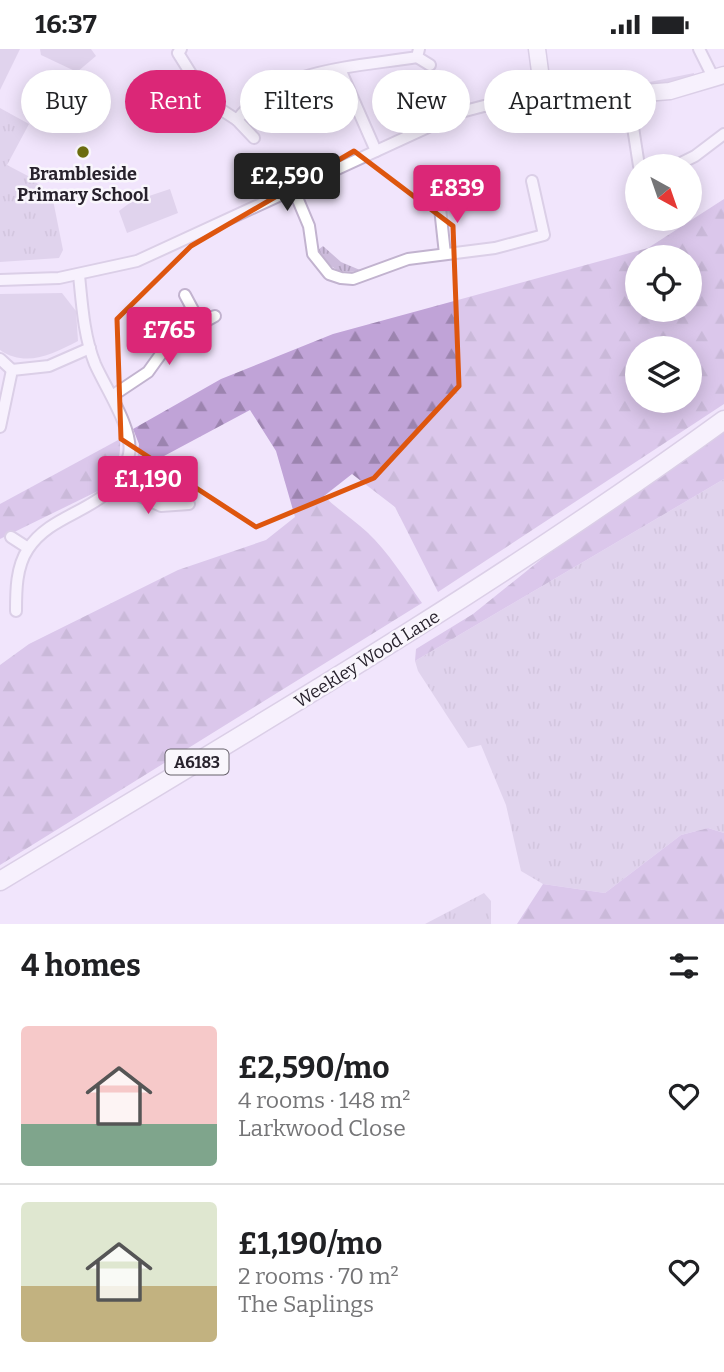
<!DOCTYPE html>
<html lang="en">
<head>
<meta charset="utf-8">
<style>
  :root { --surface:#fff; --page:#f6f6f6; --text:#202124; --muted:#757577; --line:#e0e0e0; --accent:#db2777 }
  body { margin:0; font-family:Bitter,serif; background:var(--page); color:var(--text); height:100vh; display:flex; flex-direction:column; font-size:26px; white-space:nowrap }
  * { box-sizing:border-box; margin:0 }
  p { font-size:23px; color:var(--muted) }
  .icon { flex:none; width:38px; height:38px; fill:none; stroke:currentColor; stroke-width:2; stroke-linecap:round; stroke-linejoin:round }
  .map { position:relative; height:875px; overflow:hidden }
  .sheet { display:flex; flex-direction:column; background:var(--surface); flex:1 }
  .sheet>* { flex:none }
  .guide { position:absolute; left:21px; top:21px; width:682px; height:63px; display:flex; gap:14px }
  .needle { width:46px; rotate:140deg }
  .fabs { position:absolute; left:625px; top:105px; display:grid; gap:14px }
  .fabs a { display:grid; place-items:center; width:77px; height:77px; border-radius:50%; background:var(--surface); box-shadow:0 4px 18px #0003; font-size:35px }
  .price { position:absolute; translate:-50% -60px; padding:0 16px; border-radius:7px; background:var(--accent); color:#fff; font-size:23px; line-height:46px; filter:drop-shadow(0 2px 4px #0008) }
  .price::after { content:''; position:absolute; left:50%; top:42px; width:21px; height:16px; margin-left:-10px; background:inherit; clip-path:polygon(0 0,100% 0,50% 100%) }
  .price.selected { background:#222; color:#fff }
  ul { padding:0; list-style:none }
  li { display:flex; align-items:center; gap:21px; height:175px; padding:0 21px }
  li+li { border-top:2px solid var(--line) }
  li span { display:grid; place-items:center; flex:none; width:196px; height:140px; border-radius:7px; color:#555 }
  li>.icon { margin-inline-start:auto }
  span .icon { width:84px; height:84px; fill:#fffc; stroke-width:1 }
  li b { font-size:30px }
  h2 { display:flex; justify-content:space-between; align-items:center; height:84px; padding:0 21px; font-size:30px }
  .pill { padding:0 24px; border-radius:32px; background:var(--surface); box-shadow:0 4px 18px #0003; font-size:24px; line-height:63px }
  .pill.selected { background:var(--accent); color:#fff }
  .status { display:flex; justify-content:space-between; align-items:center; height:49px; padding:0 35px; background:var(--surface); direction:ltr }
  .status svg { height:19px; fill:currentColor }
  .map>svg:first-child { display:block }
  .grass { fill:url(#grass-tufts) }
  .forest { fill:url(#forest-firs); fill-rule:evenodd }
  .green { fill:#cdbcdc }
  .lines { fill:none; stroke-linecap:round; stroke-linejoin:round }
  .street-casing { stroke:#c2b3cf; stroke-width:14 }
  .secondary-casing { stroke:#c2b3cf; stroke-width:19 }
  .primary-casing { stroke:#c2b3cf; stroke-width:21 }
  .street { stroke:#fff; stroke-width:10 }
  .secondary { stroke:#fff; stroke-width:16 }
  .primary { stroke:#fff; stroke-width:18 }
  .marked { fill:none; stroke:#de560e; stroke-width:5; stroke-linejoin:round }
  .poi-dot { fill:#6c6d0f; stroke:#f9f6fc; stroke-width:2.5 }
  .labels { text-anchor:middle; stroke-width:5; stroke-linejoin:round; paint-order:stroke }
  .shield { fill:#f9f6fc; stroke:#67626b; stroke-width:2 }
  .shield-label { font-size:16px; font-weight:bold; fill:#28222d }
  .poi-label { font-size:18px; font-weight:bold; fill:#28222d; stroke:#f9f6fc }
  .street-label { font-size:18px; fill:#28222d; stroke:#f9f6fc }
</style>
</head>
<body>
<div class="status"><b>16:37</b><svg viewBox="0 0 49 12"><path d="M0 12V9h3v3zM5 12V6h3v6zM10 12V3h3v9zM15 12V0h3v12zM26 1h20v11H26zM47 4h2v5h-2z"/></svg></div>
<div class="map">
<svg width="724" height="875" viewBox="0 0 724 875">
  <defs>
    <pattern id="grass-tufts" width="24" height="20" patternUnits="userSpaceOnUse" patternTransform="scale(1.75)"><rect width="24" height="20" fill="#cdbcdc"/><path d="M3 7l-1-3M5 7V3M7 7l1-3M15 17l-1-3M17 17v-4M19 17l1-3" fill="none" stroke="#b0a1bd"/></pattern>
    <pattern id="forest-firs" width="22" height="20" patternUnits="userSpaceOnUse" patternTransform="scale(1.75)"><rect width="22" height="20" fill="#c0a3d7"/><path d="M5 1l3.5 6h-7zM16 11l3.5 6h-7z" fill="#9c84af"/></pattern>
  </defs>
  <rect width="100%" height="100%" fill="#f1e5fc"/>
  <g class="grass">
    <path d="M694 24V28L659 37 625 38Z"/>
    <path d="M0 59 29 75 7 116 28 127 52 146 63 201 59 209 0 213Z"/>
    <path d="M323 197 341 213 360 221C342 227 326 218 318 201Z"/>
    <path d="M724 430V784L708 779 681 786 605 844 543 835 521 822 506 756 481 696 468 699 418 622 415 612Z"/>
    <path d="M484 844 491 852V875H425Z"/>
  </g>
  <g class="forest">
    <path d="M724 150V355L438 543 395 458 352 425 324 447C337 460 354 471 367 483 389 504 405 530 422 554L0 816V616L29 595 178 521 266 491 295 468 276 402 250 361 136 422 139 395 133 380 221 330 333 285 648 199ZM690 208V261H637V208ZM690 299V352H637V299Z"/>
    <path d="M724 382V430L415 612 416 600 473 565 549 504Z"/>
    <path d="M120 390C121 411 116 424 102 440L0 490V455Z"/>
    <path d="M708 779 724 784V875H517L543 835 605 844 681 786Z"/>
  </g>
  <g class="green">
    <path d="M0 0H20L0 41Z"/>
    <path d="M40 0H91L96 7 77 23 41 6Z"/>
    <path d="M170 140 178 164 127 184 119 162 131 153Z"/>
    <path d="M62 244 76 262 78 292C53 305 26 319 0 301V245Z"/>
  </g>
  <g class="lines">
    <defs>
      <g id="street">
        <path d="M181 0 178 4 208 52 237 71C276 19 357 18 417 8L419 0"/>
        <path d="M699 0 714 30"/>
        <path d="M417 8 430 16"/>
        <path d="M340 20 376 102"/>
        <path d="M628 46 639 117"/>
        <path d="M237 71 254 89"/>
        <path d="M675 117 695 107 724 85"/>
        <path d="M293 139 309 177 313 205 329 225 341 229 353 230 408 210 495 199 544 186 532 132"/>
        <path d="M439 150 445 205"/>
        <path d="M0 231 59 229 137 212 461 63 484 57 544 52"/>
        <path d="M185 246 200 274"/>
        <path d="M0 310 12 321"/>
        <path d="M112 347 148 323 171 291 215 267"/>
        <path d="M0 378 12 321 49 317 90 299"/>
        <path d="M115 435 161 457 189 455"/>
        <path d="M11 488 28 499"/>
        <path d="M16 562C16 542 16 518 28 500 55 458 119 463 129 405 134 381 105 338 95 315 84 288 82 256 79 226"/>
      </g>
      <path id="secondary" d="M537 0 544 52 670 42 724 26"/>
      <path id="primary" d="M0 832C245 684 492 540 724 371"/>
    </defs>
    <use href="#street" class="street-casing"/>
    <use href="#secondary" class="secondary-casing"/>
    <use href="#primary" class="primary-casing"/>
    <use href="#street" class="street"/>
    <use href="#secondary" class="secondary"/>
    <use href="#primary" class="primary"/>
  </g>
  <path d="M0 0H724V875H0ZM354 102 453 177 459 337 374 429 256 478 121 390 117 270 191 197Z" fill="#f1e5fc" fill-opacity=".55" fill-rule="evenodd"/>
  <path class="marked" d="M354 102 453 177 459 337 374 429 256 478 121 390 117 270 191 197Z"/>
  <circle class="poi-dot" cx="83" cy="103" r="7"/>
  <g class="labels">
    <rect class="shield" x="165.5" y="700.5" width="63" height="25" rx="5"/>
    <g class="shield-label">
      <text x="197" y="719">A6183</text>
    </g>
    <g class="poi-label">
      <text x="83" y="131">Brambleside<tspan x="83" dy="21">Primary School</tspan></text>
    </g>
    <g class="street-label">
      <text transform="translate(367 610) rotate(-32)" y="6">Weekley Wood Lane</text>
    </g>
  </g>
</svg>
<div class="fabs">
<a><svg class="needle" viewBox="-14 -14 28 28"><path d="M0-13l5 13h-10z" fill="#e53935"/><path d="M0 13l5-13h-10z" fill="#757577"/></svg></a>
<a><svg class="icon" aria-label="locate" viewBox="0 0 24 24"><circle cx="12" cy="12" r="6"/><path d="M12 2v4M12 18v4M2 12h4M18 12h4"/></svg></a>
<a><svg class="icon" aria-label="layers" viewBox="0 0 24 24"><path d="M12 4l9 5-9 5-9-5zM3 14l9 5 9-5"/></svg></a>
</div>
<b class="price selected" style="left:287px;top:164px">£2,590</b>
<b class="price" style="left:457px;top:176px">£839</b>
<b class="price" style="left:169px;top:318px">£765</b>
<b class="price" style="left:148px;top:467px">£1,190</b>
<div class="guide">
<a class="pill">Buy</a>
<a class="pill selected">Rent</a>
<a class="pill">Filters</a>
<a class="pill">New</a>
<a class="pill">Apartment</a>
</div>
</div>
<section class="sheet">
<h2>4 homes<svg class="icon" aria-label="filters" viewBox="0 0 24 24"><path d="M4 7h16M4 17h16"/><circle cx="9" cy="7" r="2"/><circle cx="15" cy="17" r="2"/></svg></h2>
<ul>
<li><span style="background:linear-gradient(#f6c9c9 70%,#7fa58c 0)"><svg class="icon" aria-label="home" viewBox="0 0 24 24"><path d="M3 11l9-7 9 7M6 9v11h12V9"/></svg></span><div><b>£2,590/mo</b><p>4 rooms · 148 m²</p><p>Larkwood Close</p></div><svg class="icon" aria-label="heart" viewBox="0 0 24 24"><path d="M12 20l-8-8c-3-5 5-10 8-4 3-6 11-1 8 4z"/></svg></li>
<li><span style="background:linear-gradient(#dfe7d0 60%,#c2b280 0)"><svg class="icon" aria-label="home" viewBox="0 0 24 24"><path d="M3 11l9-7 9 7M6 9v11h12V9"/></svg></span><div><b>£1,190/mo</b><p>2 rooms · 70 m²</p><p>The Saplings</p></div><svg class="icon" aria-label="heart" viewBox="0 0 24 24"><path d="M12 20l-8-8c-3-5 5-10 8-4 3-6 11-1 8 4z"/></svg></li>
</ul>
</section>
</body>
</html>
